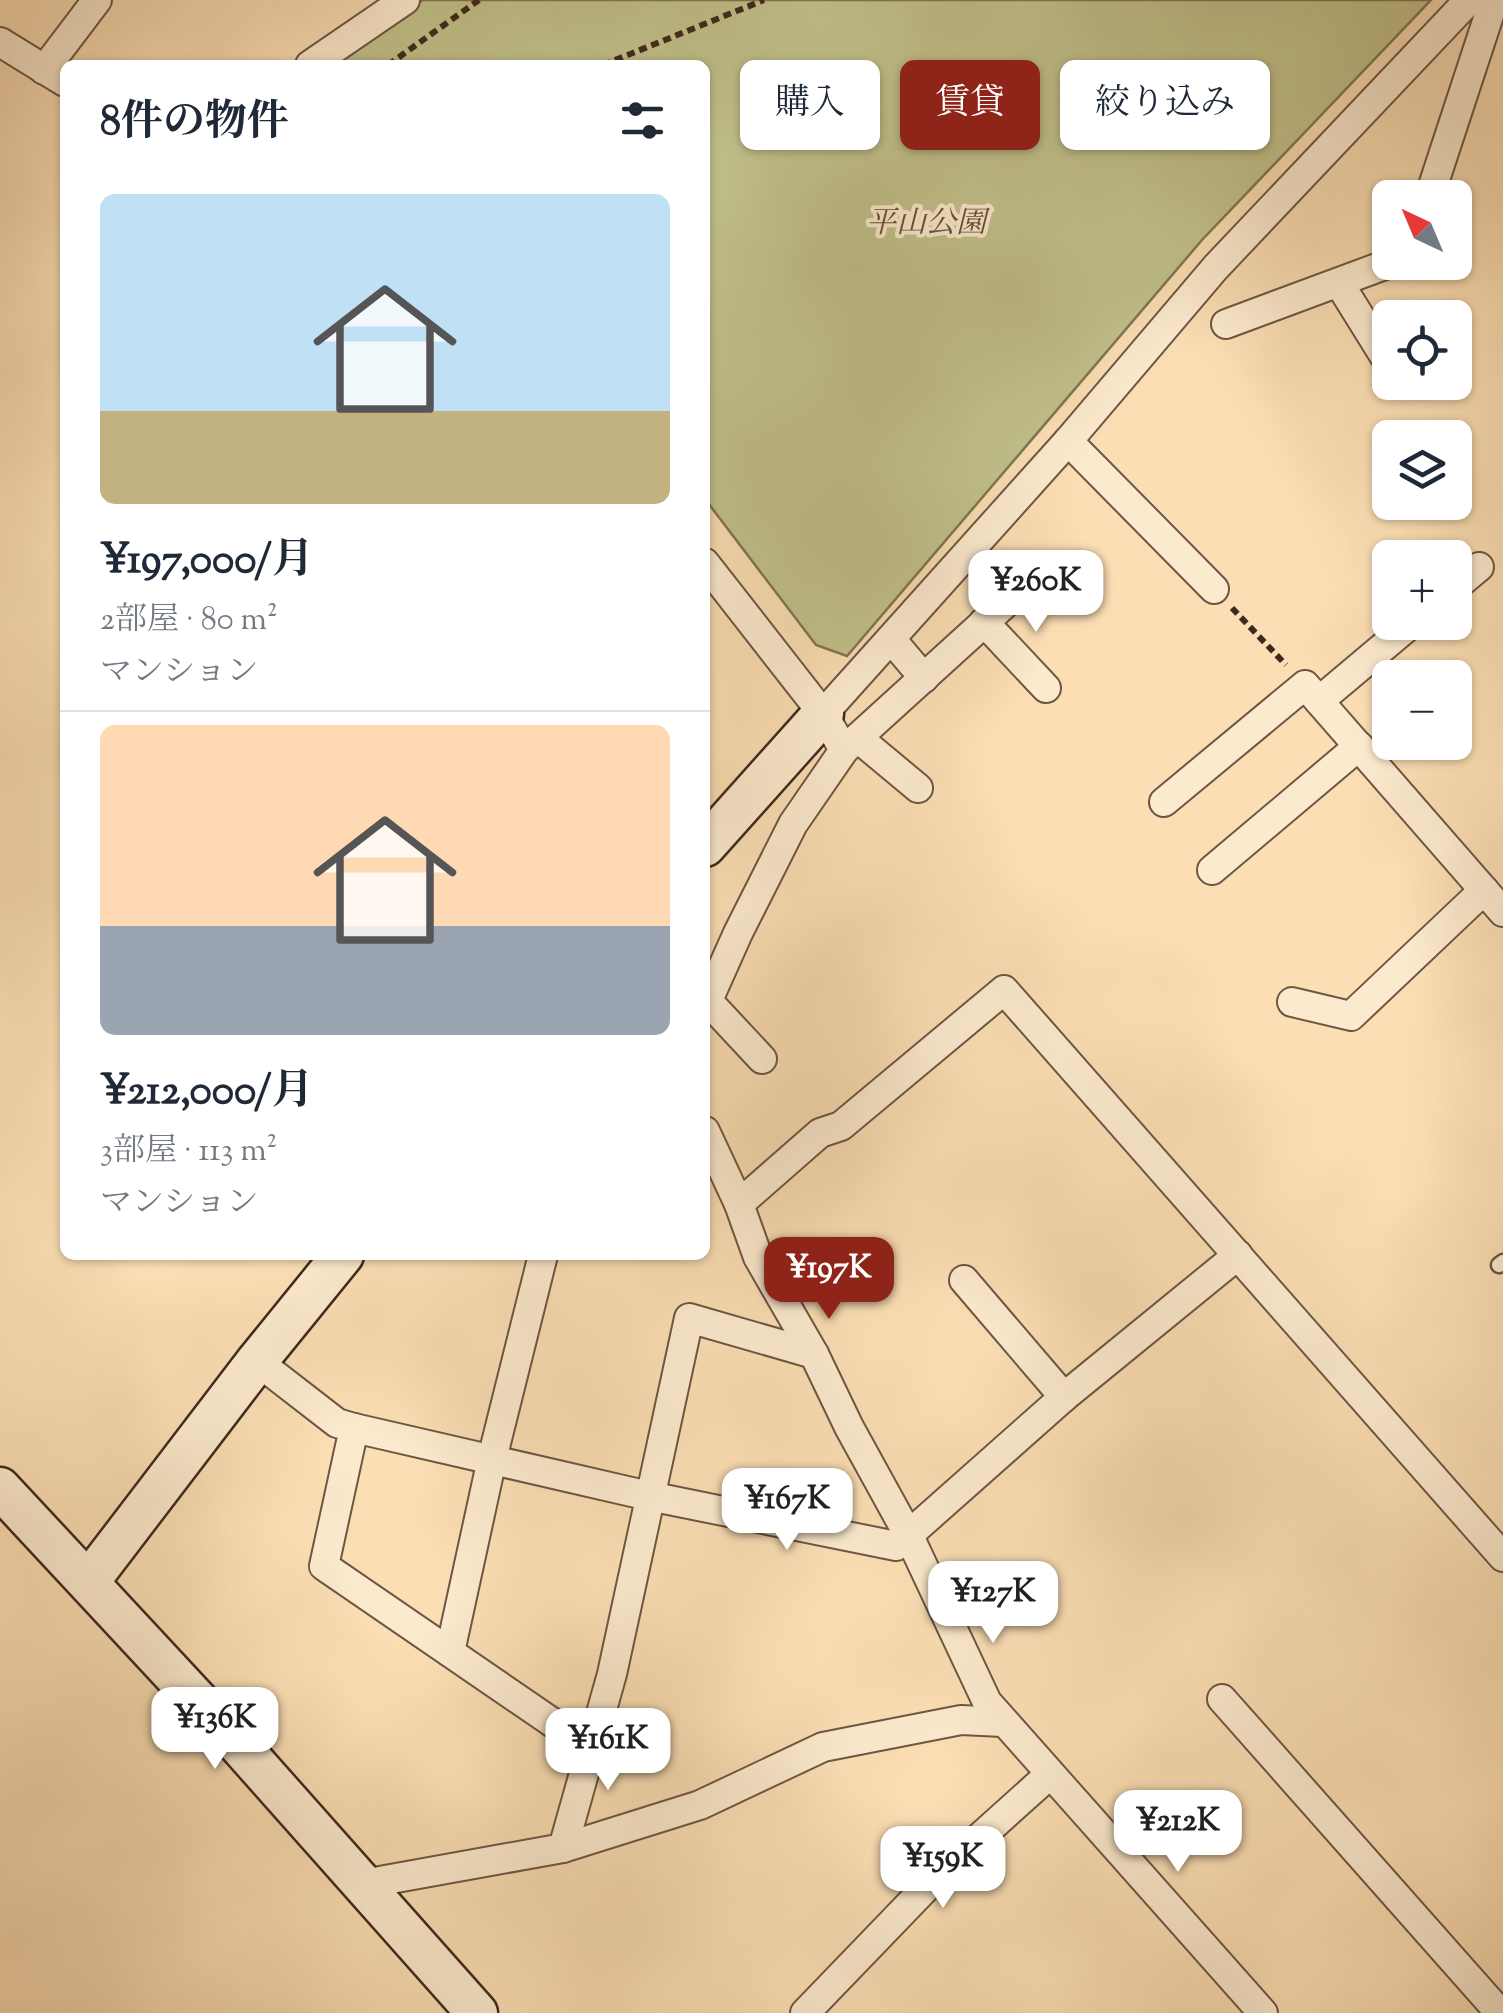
<!DOCTYPE html>
<html lang="ja">
<head>
<meta charset="utf-8">
<style>
  :root { --surface:#fff; --page:#f2f2f3; --text:#1f2937; --muted:#747a83; --line:#e0e1e3; --accent:#8f2418 }
  body { margin:0; font-family:"Sorts Mill Goudy","Noto Serif JP",serif; background:var(--page); color:var(--text); height:100vh; display:flex; flex-direction:column; font-size:38px; white-space:nowrap }
  * { box-sizing:border-box; margin:0 }
  p { font-size:32px; color:var(--muted) }
  .icon { flex:none; width:55px; height:55px; fill:none; stroke:currentColor; stroke-width:2; stroke-linecap:round; stroke-linejoin:round }
  .map { position:relative; flex:1; overflow:hidden }
  .details { position:absolute; left:60px; top:60px; width:650px; height:1200px; display:flex; flex-direction:column; background:var(--surface); border-radius:15px; box-shadow:0 2px 8px #0004 }
  .details>* { flex:none }
  .hud { position:absolute; left:740px; top:60px; width:612px; height:90px; display:flex; gap:20px }
  .needle { width:65px; rotate:316deg }
  .fabs { position:absolute; left:1372px; top:180px; display:grid; gap:20px }
  .fabs a { display:grid; place-items:center; width:100px; height:100px; border-radius:15px; background:var(--surface); box-shadow:0 2px 8px #0004; font-size:50px }
  .price { position:absolute; translate:-50% -85px; padding:0 22px; border-radius:20px; background:#fff; color:#222; font-size:32px; line-height:65px; filter:drop-shadow(0 2px 5px #0008) }
  .price::after { content:''; position:absolute; left:50%; top:60px; width:30px; height:22px; margin-left:-15px; background:inherit; clip-path:polygon(0 0,100% 0,50% 100%) }
  .price.selected { background:var(--accent); color:#fff }
  ul { padding:0; list-style:none }
  li { display:grid; align-content:center; gap:20px; height:530px; padding:0 40px }
  li+li { border-top:2px solid var(--line) }
  li span { display:grid; place-items:center; height:310px; border-radius:15px; color:#555 }
  li>.icon { margin-inline-start:auto }
  span .icon { width:180px; height:180px; fill:#fffc; stroke-width:1 }
  li b { font-size:42px }
  h2 { display:flex; justify-content:space-between; align-items:center; height:120px; padding:0 40px; font-size:42px }
  .tag { padding:0 35px; border-radius:15px; background:var(--surface); box-shadow:0 2px 8px #0004; font-size:35px; line-height:90px }
  .tag.selected { background:var(--accent); color:#fff }
  .map>svg:first-child { display:block }
  .green { fill:#c1c18b; stroke:#807554; stroke-width:2.5 }
  .lines { fill:none; stroke-linecap:round; stroke-linejoin:round }
  .lane-casing { stroke:#6e5643; stroke-width:19 }
  .street-casing { stroke:#6e5643; stroke-width:32 }
  .secondary-casing { stroke:#3f291d; stroke-width:45 }
  .path { stroke:#3f291d; stroke-width:6; stroke-dasharray:8 5; stroke-linecap:butt }
  .lane { stroke:#fceace; stroke-width:14 }
  .street { stroke:#fceace; stroke-width:28 }
  .secondary { stroke:#fceace; stroke-width:40 }
  .labels { text-anchor:middle; stroke-width:8; stroke-linejoin:round; paint-order:stroke }
  .park-label { font-size:30px; font-style:italic; fill:#604f38; stroke:#fceace }
</style>
</head>
<body>
<div class="map">
<svg width="1503" height="2013" viewBox="0 0 1503 2013">
  <rect width="100%" height="100%" fill="#fbdeb4"/>
  <filter id="stains"><feTurbulence type="fractalNoise" baseFrequency=".002" numOctaves="4"/><feColorMatrix values="0 0 0 0 .2 0 0 0 0 .09 0 0 0 0 .02 0 0 0 .5 -.17"/></filter>
  <radialGradient id="worn" r=".72"><stop offset=".6" stop-color="#630" stop-opacity="0"/><stop offset="1" stop-color="#630" stop-opacity=".3"/></radialGradient>
  <path class="green" d="M423 0H1431L1202 240 847 656 816 645 705 499V65H330Z"/>
  <g class="lines">
    <defs>
      <path id="lane" d="M1499 1265 1503 1262"/>
      <g id="street">
        <path d="M0 42 65 82"/>
        <path d="M310 65 405 0"/>
        <path d="M44 70 97 0"/>
        <path d="M1429 198 1494 0"/>
        <path d="M1339 283 1390 365"/>
        <path d="M1226 324 1393 262"/>
        <path d="M1430 382 1433 384"/>
        <path d="M1068 441 1214 589"/>
        <path d="M705 563 823 714 844 750 793 824 738 933 705 1007"/>
        <path d="M1455 587 1479 567"/>
        <path d="M984 622 1046 688"/>
        <path d="M891 639 924 678"/>
        <path d="M1319 701 1413 622"/>
        <path d="M823 714 1068 441 1216 267 1469 0"/>
        <path d="M858 738 918 788"/>
        <path d="M844 750 1041 571"/>
        <path d="M1164 802 1305 685 1503 912"/>
        <path d="M1212 870 1359 746"/>
        <path d="M706 999 762 1059"/>
        <path d="M1292 1002 1351 1016 1484 890"/>
        <path d="M705 1131 739 1204 758 1257 814 1354 849 1427 909 1536 987 1702 1263 2013"/>
        <path d="M739 1204 820 1133 841 1126 1004 990 1503 1557"/>
        <path d="M964 1280 1064 1397"/>
        <path d="M257 1361 337 1423 354 1428 649 1496 896 1546 1064 1397 1238 1255"/>
        <path d="M354 1428 324 1566 591 1749"/>
        <path d="M450 1652 492 1459 543 1255"/>
        <path d="M1222 1699 1500 2013"/>
        <path d="M563 1848 700 1805 823 1747 961 1720 1003 1722"/>
        <path d="M363 1884 563 1848 612 1674 689 1318 814 1354"/>
        <path d="M805 2013 938 1875 1049 1775"/>
      </g>
      <g id="secondary">
        <path d="M705 846 823 714"/>
        <path d="M0 1488 239 1745 477 2013"/>
        <path d="M89 1581 257 1361 343 1255"/>
      </g>
    </defs>
    <use href="#lane" class="lane-casing"/>
    <use href="#street" class="street-casing"/>
    <use href="#secondary" class="secondary-casing"/>
    <g class="path">
      <path d="M388 65 479 0"/>
      <path d="M603 65 764 0"/>
      <path d="M1232 608 1286 665"/>
    </g>
    <use href="#lane" class="lane"/>
    <use href="#street" class="street"/>
    <use href="#secondary" class="secondary"/>
  </g>
  <g class="labels">
    <g class="park-label">
      <text x="926" y="232">平山公園</text>
    </g>
  </g>
  <rect width="100%" height="100%" filter="url(#stains)"/>
  <rect width="100%" height="100%" fill="url(#worn)"/>
</svg>
<div class="fabs">
<a><svg class="needle" viewBox="-14 -14 28 28"><path d="M0-13l5 13h-10z" fill="#e53935"/><path d="M0 13l5-13h-10z" fill="#747a83"/></svg></a>
<a><svg class="icon" aria-label="locate" viewBox="0 0 24 24"><circle cx="12" cy="12" r="6"/><path d="M12 2v4M12 18v4M2 12h4M18 12h4"/></svg></a>
<a><svg class="icon" aria-label="layers" viewBox="0 0 24 24"><path d="M12 4l9 5-9 5-9-5zM3 14l9 5 9-5"/></svg></a>
<a>+</a>
<a>−</a>
</div>
<b class="price" style="left:1036px;top:635px">¥260K</b>
<b class="price selected" style="left:829px;top:1322px">¥197K</b>
<b class="price" style="left:787px;top:1553px">¥167K</b>
<b class="price" style="left:993px;top:1646px">¥127K</b>
<b class="price" style="left:215px;top:1772px">¥136K</b>
<b class="price" style="left:608px;top:1793px">¥161K</b>
<b class="price" style="left:1178px;top:1875px">¥212K</b>
<b class="price" style="left:943px;top:1911px">¥159K</b>
<div class="hud">
<a class="tag">購入</a>
<a class="tag selected">賃貸</a>
<a class="tag">絞り込み</a>
</div>
<section class="details">
<h2>8件の物件<svg class="icon" aria-label="filters" viewBox="0 0 24 24"><path d="M4 7h16M4 17h16"/><circle cx="9" cy="7" r="2"/><circle cx="15" cy="17" r="2"/></svg></h2>
<ul>
<li><span style="background:linear-gradient(#bfe0f5 70%,#c2b280 0)"><svg class="icon" aria-label="home" viewBox="0 0 24 24"><path d="M3 11l9-7 9 7M6 9v11h12V9"/></svg></span><div><b>¥197,000/月</b><p>2部屋 · 80 m²</p><p>マンション</p></div></li>
<li><span style="background:linear-gradient(#ffd9b3 65%,#9aa5b1 0)"><svg class="icon" aria-label="home" viewBox="0 0 24 24"><path d="M3 11l9-7 9 7M6 9v11h12V9"/></svg></span><div><b>¥212,000/月</b><p>3部屋 · 113 m²</p><p>マンション</p></div></li>
</ul>
</section>
</div>
</body>
</html>
